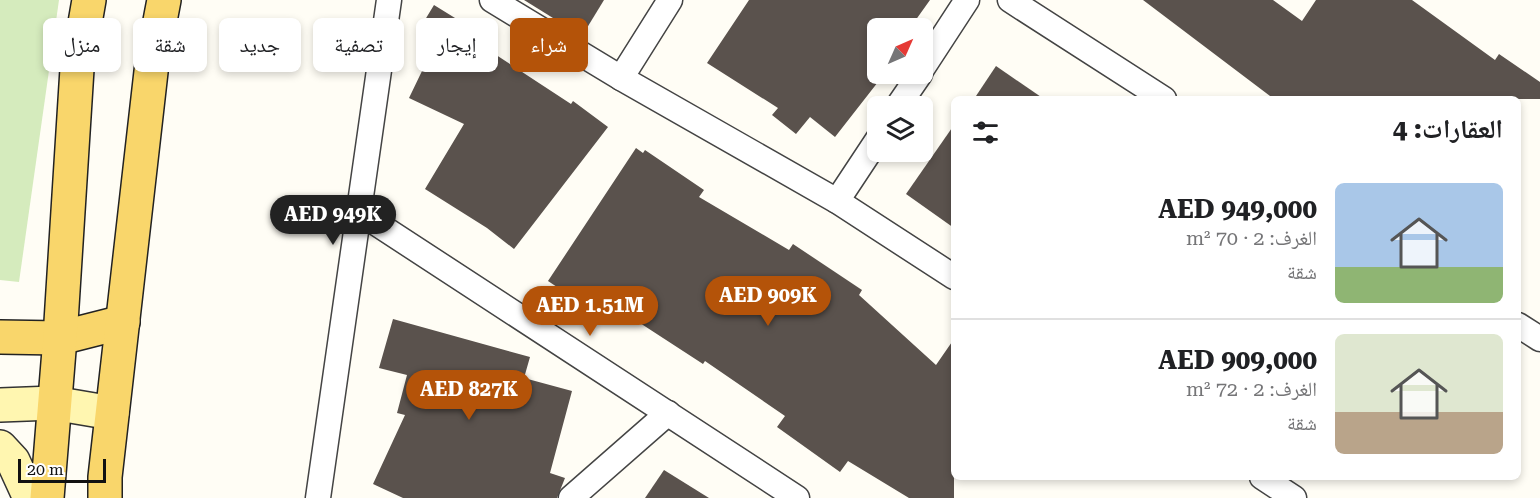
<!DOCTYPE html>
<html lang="ar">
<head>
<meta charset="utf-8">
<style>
  :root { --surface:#fff; --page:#f6f6f6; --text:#202124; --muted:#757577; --line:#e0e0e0; --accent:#b45309 }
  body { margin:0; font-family:"Roboto Serif","Noto Naskh Arabic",serif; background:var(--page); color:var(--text); direction:rtl; height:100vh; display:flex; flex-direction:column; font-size:22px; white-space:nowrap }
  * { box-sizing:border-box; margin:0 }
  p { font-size:20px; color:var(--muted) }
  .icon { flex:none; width:33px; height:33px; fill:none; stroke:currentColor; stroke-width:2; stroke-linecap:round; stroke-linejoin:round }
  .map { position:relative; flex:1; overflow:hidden; direction:ltr }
  .side { position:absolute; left:951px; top:96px; width:570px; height:384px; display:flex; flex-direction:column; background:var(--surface); border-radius:9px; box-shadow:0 3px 9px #0003; direction:rtl }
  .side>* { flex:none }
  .hud { position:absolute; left:18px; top:18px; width:570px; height:54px; direction:rtl; display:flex; gap:12px }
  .needle { width:39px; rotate:45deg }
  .controls { position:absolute; left:867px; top:18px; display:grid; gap:12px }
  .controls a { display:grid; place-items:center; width:66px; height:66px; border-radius:9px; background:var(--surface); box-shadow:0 3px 9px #0003; font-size:30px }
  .scale { position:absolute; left:18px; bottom:15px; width:88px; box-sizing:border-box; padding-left:6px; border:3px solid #111; border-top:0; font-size:16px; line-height:21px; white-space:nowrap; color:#111; -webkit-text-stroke:4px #fff; paint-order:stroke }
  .price { position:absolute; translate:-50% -51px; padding:0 14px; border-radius:21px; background:var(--accent); color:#fff; font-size:20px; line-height:39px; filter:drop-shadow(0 2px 3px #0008) }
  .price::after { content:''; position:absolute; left:50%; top:36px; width:18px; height:14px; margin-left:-9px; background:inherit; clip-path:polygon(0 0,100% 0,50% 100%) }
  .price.on { background:#222; color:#fff }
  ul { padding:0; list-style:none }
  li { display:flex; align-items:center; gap:18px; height:150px; padding:0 18px }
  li+li { border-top:2px solid var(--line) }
  li span { display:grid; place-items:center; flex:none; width:168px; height:120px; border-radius:9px; color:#555 }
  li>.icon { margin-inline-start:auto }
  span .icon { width:72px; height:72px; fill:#fffc; stroke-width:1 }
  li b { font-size:26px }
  h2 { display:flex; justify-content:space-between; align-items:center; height:72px; padding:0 18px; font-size:26px }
  .tag { padding:0 21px; border-radius:9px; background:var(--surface); box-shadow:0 3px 9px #0003; font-size:21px; line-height:54px }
  .tag.on { background:var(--accent); color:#fff }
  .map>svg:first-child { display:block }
  .green { fill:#d5ebbd }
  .building { fill:#5a524d }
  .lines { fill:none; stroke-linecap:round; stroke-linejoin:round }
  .minor-casing { stroke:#444; stroke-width:27 }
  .secondary-casing { stroke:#333; stroke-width:36 }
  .primary-casing { stroke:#222; stroke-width:36 }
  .minor { stroke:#fff; stroke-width:24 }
  .secondary { stroke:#fff6b0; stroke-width:33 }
  .primary { stroke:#f9d66b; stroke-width:33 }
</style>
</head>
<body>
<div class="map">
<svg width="1540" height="498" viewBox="0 0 1540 498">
  <rect width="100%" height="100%" fill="#fffdf5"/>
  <path class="green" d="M0 0H59L19 282 0 280Z"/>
  <g class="building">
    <path d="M524 0H604L582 36Z"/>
    <path d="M749 0H930L910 28H878V82L835 137 810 117 796 134 772 115 778 108 707 63Z"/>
    <path d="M1143 0H1273L1302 21 1316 0H1412L1495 60 1499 54 1540 82V99H1274Z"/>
    <path d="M434 5 489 39 484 47 571 104 573 101 608 127 514 249 487 228 425 189 464 124 409 98 435 44 417 33Z"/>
    <path d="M996 66 1044 99H974Z"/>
    <path d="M954 125V228L906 194Z"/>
    <path d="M636 148 643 153 645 150 704 190 699 197 789 250 793 244 862 290 859 295 936 365 954 339V498H909L848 461 840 472 777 427 785 416 705 361 703 364 623 312 614 325 548 281Z"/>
    <path d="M393 319 530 357 524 378 572 391 550 473 565 478 557 498H403L373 484 405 415 397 413 407 375 379 368Z"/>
    <path d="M664 470 709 498H645Z"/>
  </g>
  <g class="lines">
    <defs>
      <g id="minor">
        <path d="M492 0 621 78 837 201 954 277"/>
        <path d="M1010 0 1164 99"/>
        <path d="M922 69 967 0"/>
        <path d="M621 78 670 0"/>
        <path d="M898 106 920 74"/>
        <path d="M837 201 878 139"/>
        <path d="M359 212 797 498"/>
        <path d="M1518 325 1540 339"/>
        <path d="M1262 477 1294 498"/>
        <path d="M318 498 389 0"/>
        <path d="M571 498 668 413"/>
      </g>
      <g id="secondary">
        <path d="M0 405 53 403 112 413"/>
        <path d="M0 447 13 461 30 498"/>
      </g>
      <g id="primary">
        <path d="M0 337 60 338 123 322"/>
        <path d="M47 498 60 338 77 69 89 0"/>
        <path d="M105 498V477L152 63 164 0"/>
      </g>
    </defs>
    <use href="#minor" class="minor-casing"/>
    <use href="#secondary" class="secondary-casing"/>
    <use href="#primary" class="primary-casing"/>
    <use href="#minor" class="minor"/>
    <use href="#secondary" class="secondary"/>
    <use href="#primary" class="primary"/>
  </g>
</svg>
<div class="controls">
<a><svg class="needle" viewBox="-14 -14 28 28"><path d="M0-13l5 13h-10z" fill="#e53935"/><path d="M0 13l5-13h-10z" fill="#757577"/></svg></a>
<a><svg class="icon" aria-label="layers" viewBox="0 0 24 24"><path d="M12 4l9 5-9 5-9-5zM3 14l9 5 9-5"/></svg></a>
</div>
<div class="scale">20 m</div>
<b class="price on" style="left:333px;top:246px">AED 949K</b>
<b class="price" style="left:768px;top:327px">AED 909K</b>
<b class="price" style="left:590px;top:337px">AED 1.51M</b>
<b class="price" style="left:469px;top:421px">AED 827K</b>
<div class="hud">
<a class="tag on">شراء</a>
<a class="tag">إيجار</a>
<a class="tag">تصفية</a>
<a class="tag">جديد</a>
<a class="tag">شقة</a>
<a class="tag">منزل</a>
</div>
<section class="side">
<h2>العقارات: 4<svg class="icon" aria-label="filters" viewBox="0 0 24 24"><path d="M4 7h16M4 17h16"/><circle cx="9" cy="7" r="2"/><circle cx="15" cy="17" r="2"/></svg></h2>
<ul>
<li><span style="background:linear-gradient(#a9c7e8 70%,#8fb573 0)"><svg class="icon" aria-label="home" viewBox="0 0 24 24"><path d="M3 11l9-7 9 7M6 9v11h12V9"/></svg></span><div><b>AED 949,000</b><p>الغرف: 2 · 70 m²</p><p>شقة</p></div></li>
<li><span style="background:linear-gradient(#dfe7d0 65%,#b9a48a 0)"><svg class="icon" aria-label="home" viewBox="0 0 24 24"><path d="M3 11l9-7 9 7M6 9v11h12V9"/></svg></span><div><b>AED 909,000</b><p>الغرف: 2 · 72 m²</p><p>شقة</p></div></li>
</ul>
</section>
</div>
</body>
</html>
